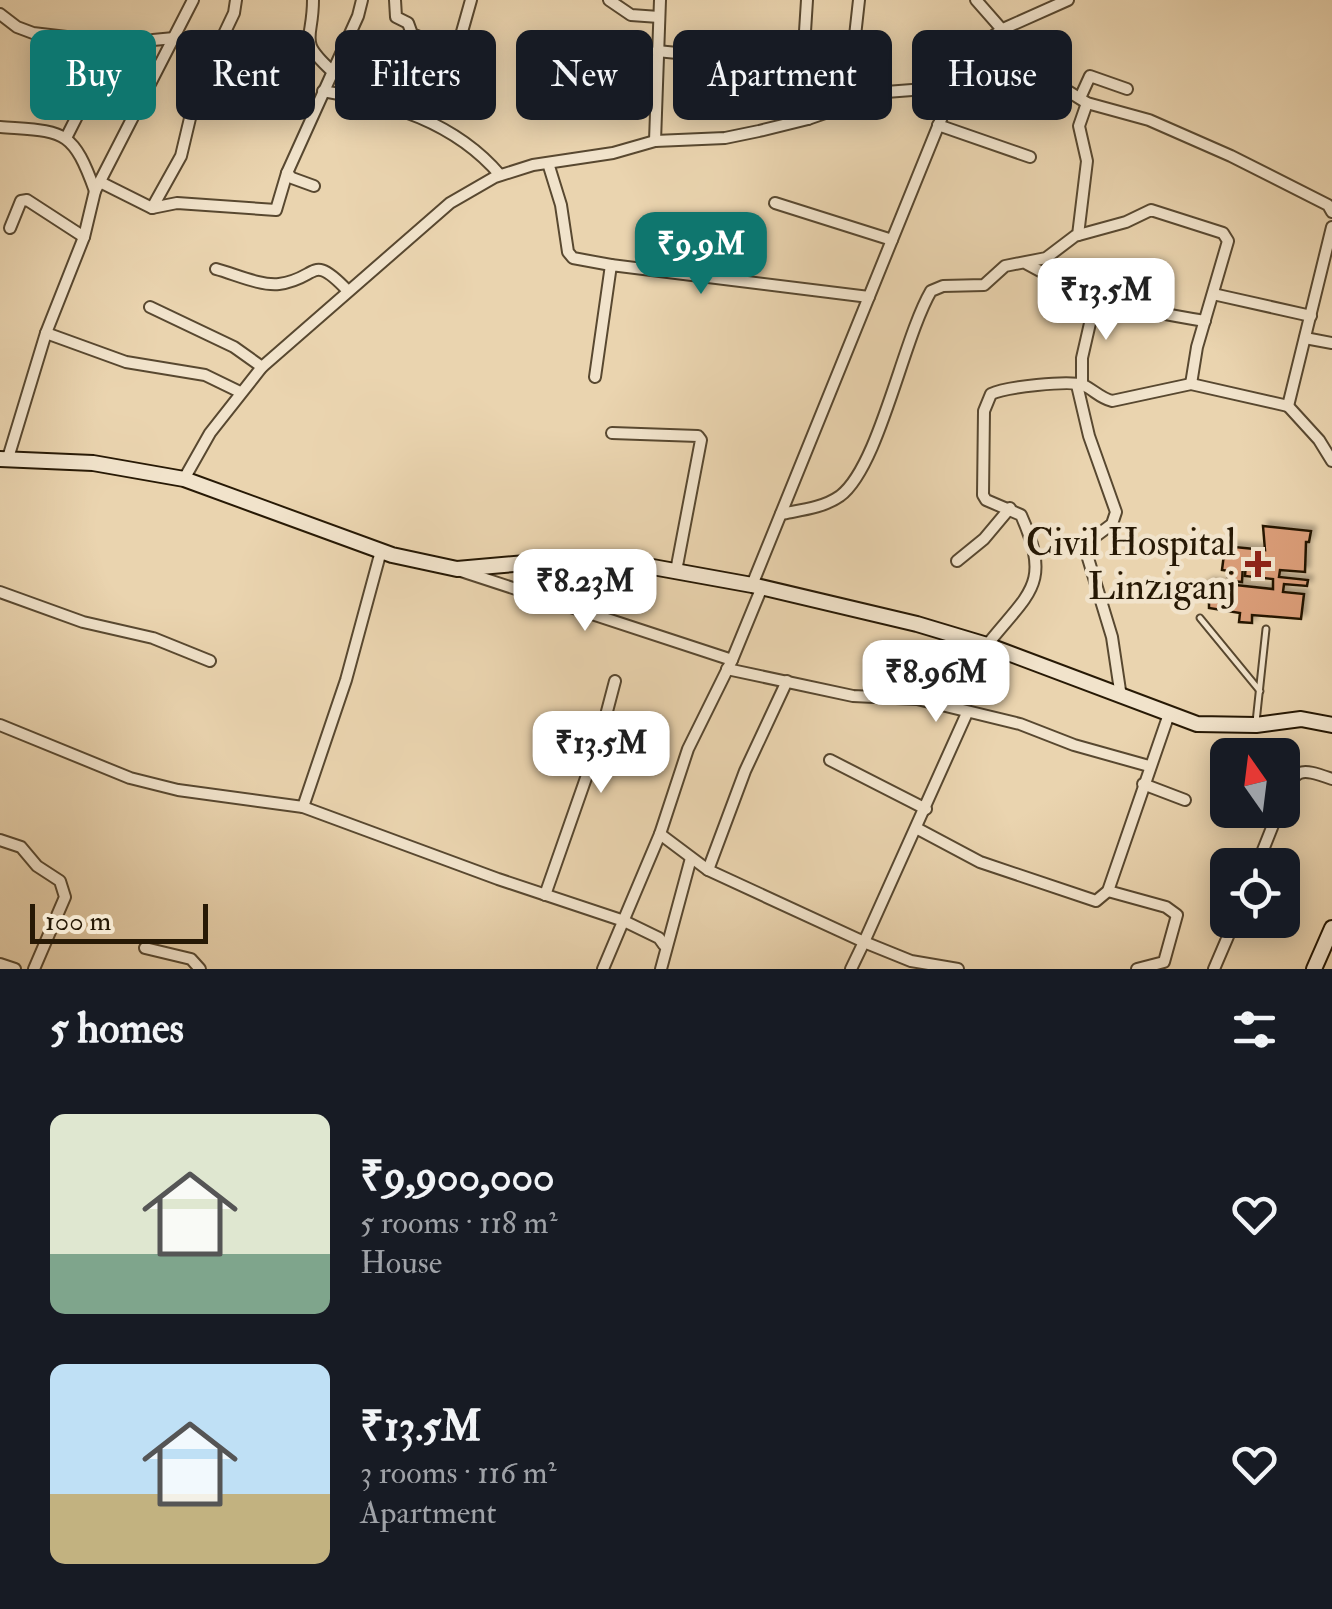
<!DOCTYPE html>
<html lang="en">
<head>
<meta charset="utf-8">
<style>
  :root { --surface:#171b24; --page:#20242c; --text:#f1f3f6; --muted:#9ea1a6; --accent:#0f766e }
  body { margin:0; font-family:"IM FELL Double Pica",serif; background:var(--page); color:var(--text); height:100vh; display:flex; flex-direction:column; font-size:38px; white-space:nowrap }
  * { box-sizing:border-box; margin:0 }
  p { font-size:32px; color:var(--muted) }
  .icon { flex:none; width:55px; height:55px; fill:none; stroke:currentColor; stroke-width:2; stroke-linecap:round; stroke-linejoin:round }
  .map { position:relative; height:969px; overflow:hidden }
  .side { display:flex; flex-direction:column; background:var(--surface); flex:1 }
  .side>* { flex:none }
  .hud { position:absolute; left:30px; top:30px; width:1272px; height:90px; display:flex; gap:20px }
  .needle { width:65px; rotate:346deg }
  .buttons { position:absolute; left:1210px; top:738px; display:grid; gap:20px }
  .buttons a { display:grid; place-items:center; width:90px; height:90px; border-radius:15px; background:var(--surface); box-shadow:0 5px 25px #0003; font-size:50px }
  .scale { position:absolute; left:30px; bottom:25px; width:178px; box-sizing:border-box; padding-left:10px; border:5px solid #271905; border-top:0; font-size:28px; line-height:35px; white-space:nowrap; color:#271905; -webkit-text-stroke:8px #f1e3cb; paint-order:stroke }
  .price { position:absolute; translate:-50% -85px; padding:0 22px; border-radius:20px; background:#fff; color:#222; font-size:32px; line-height:65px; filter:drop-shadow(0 2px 5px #0008) }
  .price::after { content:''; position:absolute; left:50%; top:60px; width:30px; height:22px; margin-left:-15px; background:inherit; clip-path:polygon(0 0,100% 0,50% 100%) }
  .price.active { background:var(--accent); color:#fff }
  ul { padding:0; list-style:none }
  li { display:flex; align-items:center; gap:30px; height:250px; padding:0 50px }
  li span { display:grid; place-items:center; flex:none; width:280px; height:200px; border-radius:15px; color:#555 }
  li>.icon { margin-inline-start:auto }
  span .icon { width:120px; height:120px; fill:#fffc; stroke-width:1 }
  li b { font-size:42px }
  h2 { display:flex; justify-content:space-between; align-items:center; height:120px; padding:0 50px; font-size:42px }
  .chip { padding:0 35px; border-radius:15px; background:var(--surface); box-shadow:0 5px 25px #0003; font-size:35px; line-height:90px }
  .chip.active { background:var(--accent); color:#fff }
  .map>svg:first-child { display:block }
  .building { fill:#d99c77; stroke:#271905; stroke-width:2.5; filter:url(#shadow) }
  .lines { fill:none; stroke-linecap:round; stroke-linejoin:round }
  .lane-casing { stroke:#584830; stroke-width:9 }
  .street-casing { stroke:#584830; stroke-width:14 }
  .secondary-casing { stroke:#271905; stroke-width:18 }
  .lane { stroke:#f1e3cb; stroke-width:5 }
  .street { stroke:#f1e3cb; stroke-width:10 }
  .secondary { stroke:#f1e3cb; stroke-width:14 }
  .poi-dot { fill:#8f2418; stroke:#f1e3cb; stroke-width:4 }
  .labels { text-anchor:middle; stroke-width:9; stroke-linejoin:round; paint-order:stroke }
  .poi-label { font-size:38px; fill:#271905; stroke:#f1e3cb; text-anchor:end }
</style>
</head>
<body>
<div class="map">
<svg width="1332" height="969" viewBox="0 0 1332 969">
  <defs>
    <filter id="shadow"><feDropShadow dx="4.5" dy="-4.5" stdDeviation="2.5" flood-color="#0004"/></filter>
  </defs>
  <rect width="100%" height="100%" fill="#ead4af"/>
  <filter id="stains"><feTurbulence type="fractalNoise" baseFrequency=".002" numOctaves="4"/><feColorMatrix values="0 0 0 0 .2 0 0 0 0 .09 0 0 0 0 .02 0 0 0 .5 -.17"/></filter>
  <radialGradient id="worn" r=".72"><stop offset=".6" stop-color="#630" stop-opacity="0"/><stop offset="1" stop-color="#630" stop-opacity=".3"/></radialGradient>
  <path class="building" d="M1263 526 1311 531 1309 542H1306L1305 572 1280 570 1279 577 1308 580 1307 586 1284 584 1283 592 1304 594 1301 619 1252 615V623L1239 622 1240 613 1209 608V601L1201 600 1202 585 1207 586 1208 582 1273 589V579L1245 576 1246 564H1243L1242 582 1233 581 1234 578 1228 577 1229 571 1222 570 1225 546 1265 550Z"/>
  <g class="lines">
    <defs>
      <g id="lane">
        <path d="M1200 618 1260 691"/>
        <path d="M1256 722 1266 629"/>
      </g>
      <g id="street">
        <path d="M313 0C313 41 297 39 332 71"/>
        <path d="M395 0 396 17 408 23 412 34 452 50 458 46 471 0"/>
        <path d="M609 0 631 15 659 17"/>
        <path d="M807 0 803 63 808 119"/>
        <path d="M976 0 1042 75 1087 103 1149 120 1231 156 1328 205 1332 212"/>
        <path d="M0 14 17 27 33 33 75 38 108 55 121 56 153 40 174 38"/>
        <path d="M657 51 728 58"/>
        <path d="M323 91C390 103 455 122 500 175"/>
        <path d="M1080 98 1090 76 1127 89"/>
        <path d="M848 104 842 49 855 36 859 0"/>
        <path d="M938 125 1030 157"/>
        <path d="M0 127C63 132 72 127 95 191"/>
        <path d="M66 138 108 55"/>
        <path d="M655 141 660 0"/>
        <path d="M548 163 561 205 568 252 573 258 611 265"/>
        <path d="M100 182 152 208 177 203 276 210 287 173"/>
        <path d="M314 186 292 178 287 173 358 16 362 0"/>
        <path d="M775 203 892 240"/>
        <path d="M152 208 181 156 196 93 234 13 236 0"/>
        <path d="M10 228 21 201 27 200 84 237"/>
        <path d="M1078 235 1087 161 1079 126 1087 103"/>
        <path d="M1027 264C1088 299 1136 310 1205 321"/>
        <path d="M216 269C235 274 260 286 279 284 319 279 310 251 348 291"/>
        <path d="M1213 294 1311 316"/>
        <path d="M150 307 234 347 262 367"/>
        <path d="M46 333 126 362 205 375 240 392"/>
        <path d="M1305 338 1332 343"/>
        <path d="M595 377 611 265 869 297"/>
        <path d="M1077 385 1089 436 1116 512 1112 524 1084 545 1112 637 1121 697"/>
        <path d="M1082 385V358L1096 297"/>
        <path d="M1288 406 1319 440 1332 461"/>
        <path d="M612 433 698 436 701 440 676 571"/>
        <path d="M8 458 46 333 84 237 95 191 193 0"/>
        <path d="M184 479 210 433 262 367 450 203 495 177 533 165 613 153 655 141 725 138 759 131 808 119 886 92 925 89 952 92"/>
        <path d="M781 514C801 510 823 508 840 496 879 467 903 339 931 291L943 286 984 285 1005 266 1046 258 1075 236 1126 222 1151 210 1223 233 1228 241 1197 347 1191 384"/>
        <path d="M957 561 984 539 1010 508"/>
        <path d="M458 570 732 660"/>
        <path d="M752 585 952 92 970 55 981 45 1003 29 1068 0"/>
        <path d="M0 592 83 622 153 638 210 661"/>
        <path d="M987 645C1030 591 1052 585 1021 515L986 500 983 495 984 411 991 394C1005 387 1069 380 1083 385 1094 390 1100 398 1112 401L1191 384 1288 406 1332 227"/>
        <path d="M727 669 853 696 917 699 1020 724 1074 745 1149 766"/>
        <path d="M0 725 130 778 178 790 303 807 498 879 624 921 659 938 664 945"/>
        <path d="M830 760 926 809"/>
        <path d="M1143 784 1185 800"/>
        <path d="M1282 801C1296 768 1298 767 1332 779"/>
        <path d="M303 807 346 680 381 551"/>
        <path d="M918 829 980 862 1096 901 1108 891 1169 714"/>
        <path d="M660 834 708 870 864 942 967 713"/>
        <path d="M0 840 21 847 37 866 60 881 65 897 34 969"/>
        <path d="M1257 865 1279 810"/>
        <path d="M708 870 745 771 787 681"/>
        <path d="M1108 891 1166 907 1177 915 1164 962 1137 969"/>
        <path d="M545 895 600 738 615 681"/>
        <path d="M145 948 191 959 200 969"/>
        <path d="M0 964 15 969"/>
        <path d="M603 969 660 834 688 749 732 660 762 587"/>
        <path d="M661 969 691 858"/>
        <path d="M851 969 864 942 911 961 958 969"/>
        <path d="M1214 969 1235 920"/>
      </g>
      <g id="secondary">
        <path d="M0 459 93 463 184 479 392 555 457 569 526 563 625 562 752 585 917 624 987 645 1197 724 1256 725 1301 719 1332 725"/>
        <path d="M1314 969 1332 928"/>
      </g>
    </defs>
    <use href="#lane" class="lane-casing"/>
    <use href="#street" class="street-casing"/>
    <use href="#secondary" class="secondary-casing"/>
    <use href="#lane" class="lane"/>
    <use href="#street" class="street"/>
    <use href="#secondary" class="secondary"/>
  </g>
  <path class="poi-dot" d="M1253 549h10v10h10v10h-10v10h-10v-10h-10v-10h10z"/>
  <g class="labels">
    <g class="poi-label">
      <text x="1236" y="555">Civil Hospital<tspan x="1236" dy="44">Linziganj</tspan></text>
    </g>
  </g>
  <rect width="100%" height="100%" filter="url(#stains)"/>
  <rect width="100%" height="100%" fill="url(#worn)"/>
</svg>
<div class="buttons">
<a><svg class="needle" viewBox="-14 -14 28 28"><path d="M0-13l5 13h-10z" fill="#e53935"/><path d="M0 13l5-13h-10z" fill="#9ea1a6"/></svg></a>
<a><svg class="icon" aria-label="locate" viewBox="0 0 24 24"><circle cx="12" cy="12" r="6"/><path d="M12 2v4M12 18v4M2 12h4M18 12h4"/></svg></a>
</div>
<div class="scale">100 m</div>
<b class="price active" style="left:701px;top:297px">₹9.9M</b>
<b class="price" style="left:1106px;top:343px">₹13.5M</b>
<b class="price" style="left:585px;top:634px">₹8.23M</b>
<b class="price" style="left:936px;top:725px">₹8.96M</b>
<b class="price" style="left:601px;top:796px">₹13.5M</b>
<div class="hud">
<a class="chip active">Buy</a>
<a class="chip">Rent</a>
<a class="chip">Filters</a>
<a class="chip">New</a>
<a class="chip">Apartment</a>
<a class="chip">House</a>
</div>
</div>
<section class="side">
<h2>5 homes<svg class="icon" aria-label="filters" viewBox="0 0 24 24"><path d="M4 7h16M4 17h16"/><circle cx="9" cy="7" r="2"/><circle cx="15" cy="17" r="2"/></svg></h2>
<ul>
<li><span style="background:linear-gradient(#dfe7d0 70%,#7fa58c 0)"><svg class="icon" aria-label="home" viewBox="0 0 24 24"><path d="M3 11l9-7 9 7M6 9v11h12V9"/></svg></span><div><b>₹9,900,000</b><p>5 rooms · 118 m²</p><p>House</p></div><svg class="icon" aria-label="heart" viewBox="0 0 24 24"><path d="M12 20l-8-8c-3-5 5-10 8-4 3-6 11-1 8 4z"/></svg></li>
<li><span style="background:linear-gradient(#bfe0f5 65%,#c2b280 0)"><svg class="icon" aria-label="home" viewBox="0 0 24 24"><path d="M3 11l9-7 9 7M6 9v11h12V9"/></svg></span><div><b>₹13.5M</b><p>3 rooms · 116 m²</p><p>Apartment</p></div><svg class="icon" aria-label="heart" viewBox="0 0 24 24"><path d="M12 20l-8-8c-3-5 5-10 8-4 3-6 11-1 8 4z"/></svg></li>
</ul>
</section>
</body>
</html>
